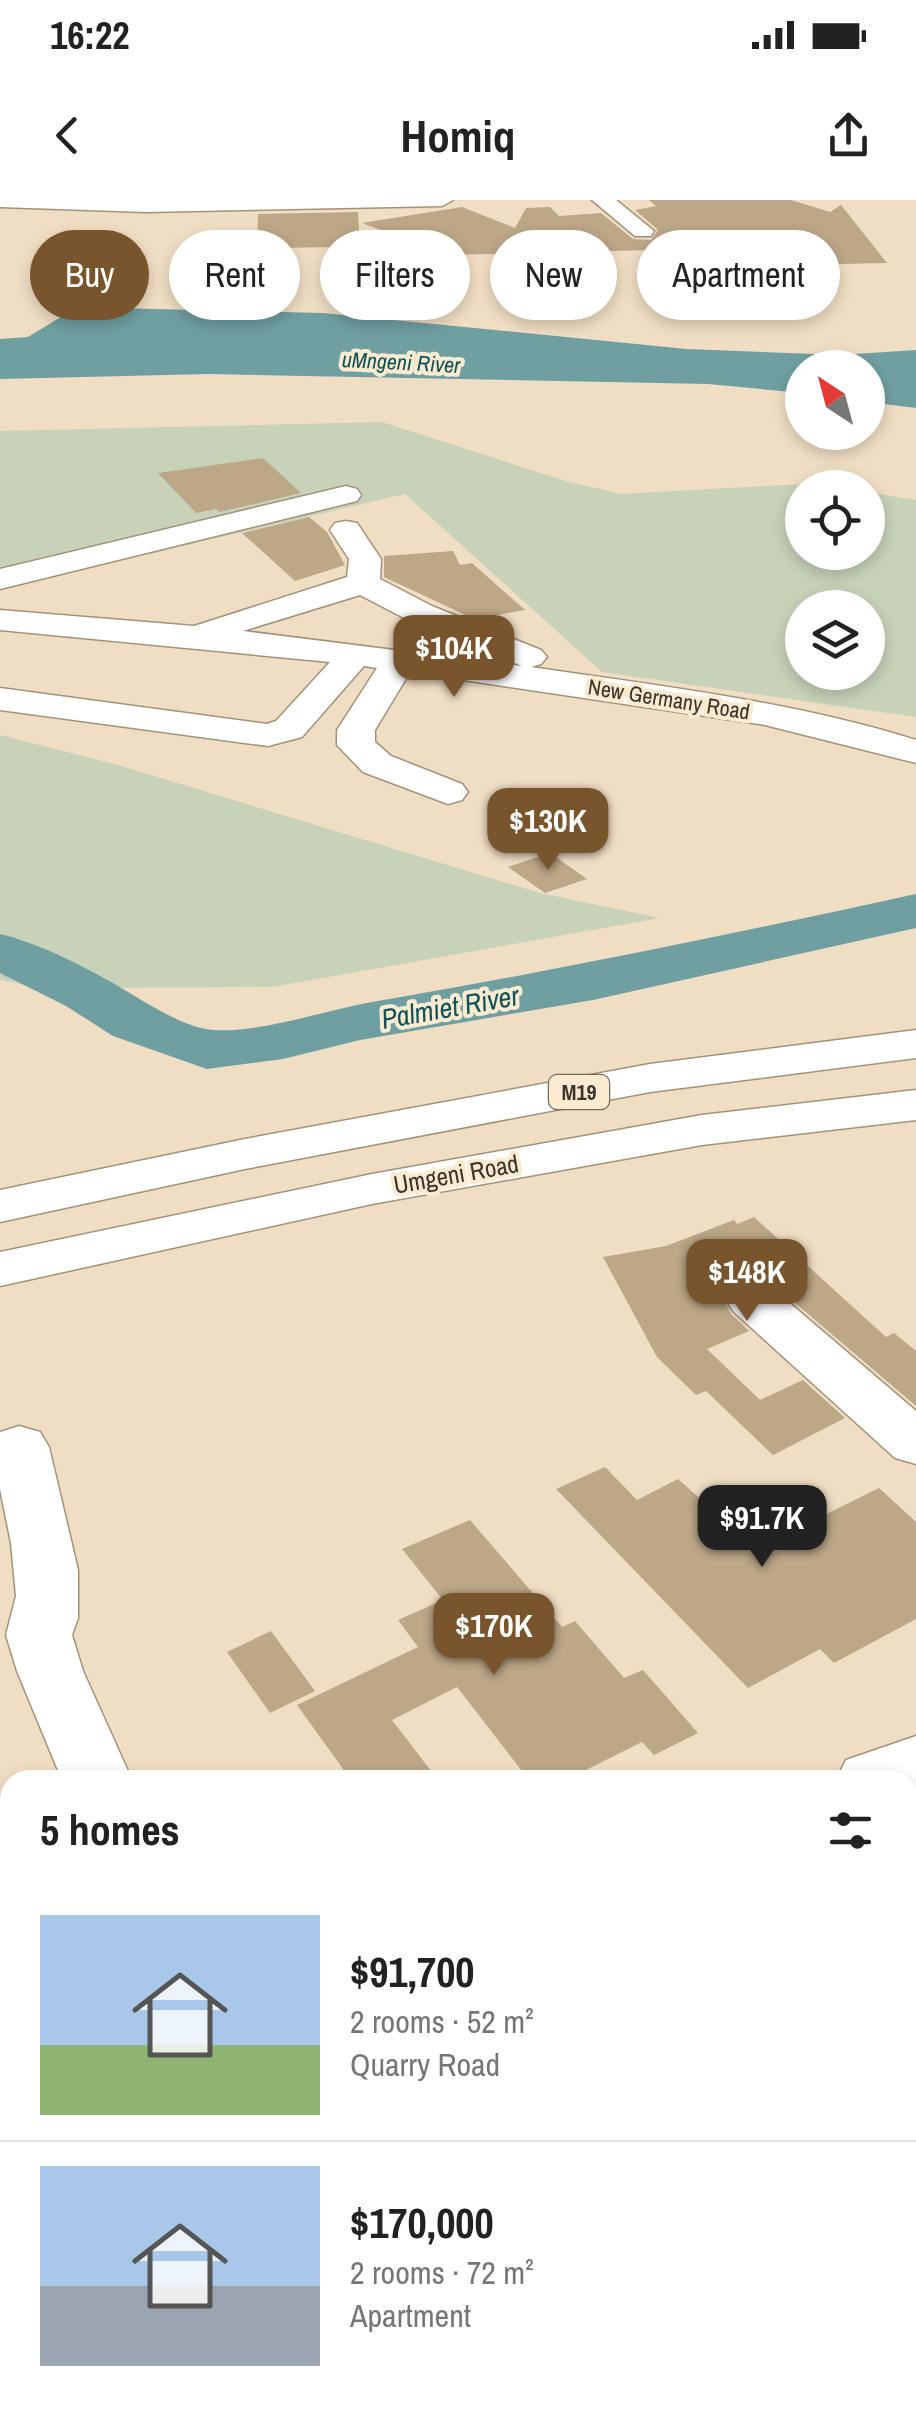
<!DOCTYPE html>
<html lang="en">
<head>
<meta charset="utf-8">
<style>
  :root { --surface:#fff; --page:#f6f6f6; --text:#222; --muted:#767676; --line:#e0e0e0; --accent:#78552d }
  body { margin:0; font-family:"Archivo Narrow",sans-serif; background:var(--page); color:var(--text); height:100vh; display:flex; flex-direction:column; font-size:38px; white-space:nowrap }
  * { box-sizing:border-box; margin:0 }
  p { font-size:32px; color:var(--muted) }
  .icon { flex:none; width:55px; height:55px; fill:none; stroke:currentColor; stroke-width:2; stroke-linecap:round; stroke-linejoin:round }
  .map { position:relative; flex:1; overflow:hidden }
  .sheet { position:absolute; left:0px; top:1570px; width:918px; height:642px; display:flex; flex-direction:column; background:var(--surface); border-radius:30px 30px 0 0; box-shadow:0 5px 15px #0003 }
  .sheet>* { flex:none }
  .hud { position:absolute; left:30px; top:30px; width:858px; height:90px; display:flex; gap:20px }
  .needle { width:65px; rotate:324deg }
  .buttons { position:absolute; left:785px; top:150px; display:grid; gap:20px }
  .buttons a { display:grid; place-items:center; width:100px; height:100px; border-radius:50%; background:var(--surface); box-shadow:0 5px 15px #0003; font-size:50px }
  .price { position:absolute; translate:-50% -85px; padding:0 22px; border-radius:20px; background:var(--accent); color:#fff; font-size:32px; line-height:65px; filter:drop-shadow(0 2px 5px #0008) }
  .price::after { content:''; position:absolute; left:50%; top:60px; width:30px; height:22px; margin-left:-15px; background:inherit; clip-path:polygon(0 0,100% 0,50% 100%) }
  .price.current { background:#222; color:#fff }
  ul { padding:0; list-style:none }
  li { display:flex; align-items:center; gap:30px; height:250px; padding:0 40px }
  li+li { border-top:2px solid var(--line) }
  li span { display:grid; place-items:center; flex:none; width:280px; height:200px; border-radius:0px; color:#555 }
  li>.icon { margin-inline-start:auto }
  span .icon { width:120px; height:120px; fill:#fffc; stroke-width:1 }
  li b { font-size:42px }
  h2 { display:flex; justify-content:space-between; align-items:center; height:120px; padding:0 40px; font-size:42px }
  .pill { padding:0 35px; border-radius:45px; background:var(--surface); box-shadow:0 5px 15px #0003; font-size:35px; line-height:90px }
  .pill.current { background:var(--accent); color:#fff }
  .status { display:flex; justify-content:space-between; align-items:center; height:70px; padding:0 50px; background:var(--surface); direction:ltr }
  .status svg { height:28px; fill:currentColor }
  header { display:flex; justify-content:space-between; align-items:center; height:130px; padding:0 40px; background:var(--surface); font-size:45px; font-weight:800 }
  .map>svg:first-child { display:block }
  .green { fill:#c7d2b9; fill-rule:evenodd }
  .water { fill:#709fa2 }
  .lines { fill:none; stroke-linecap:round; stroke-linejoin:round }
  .river { fill:#709fa2; fill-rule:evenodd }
  .building { fill:#bca787 }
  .minor-casing { stroke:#a3927a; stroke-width:3 }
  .highway-casing { stroke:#a3927a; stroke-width:3 }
  .minor { fill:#fff; fill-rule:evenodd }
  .highway { fill:#fff; fill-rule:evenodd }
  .labels { text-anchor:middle; stroke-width:8; stroke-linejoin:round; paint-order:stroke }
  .far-water-label { font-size:22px; font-style:italic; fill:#0e5358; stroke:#fdebd1 }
  .far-street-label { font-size:22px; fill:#3b342a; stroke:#fdebd1 }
  .shield { fill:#fdebd1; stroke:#756b5c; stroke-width:2.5 }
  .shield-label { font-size:22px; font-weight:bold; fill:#3b342a }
  .street-label { font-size:25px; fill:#3b342a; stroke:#fdebd1 }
  .water-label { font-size:28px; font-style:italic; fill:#0e5358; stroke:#fdebd1 }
</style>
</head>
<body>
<div class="status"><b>16:22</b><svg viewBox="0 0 49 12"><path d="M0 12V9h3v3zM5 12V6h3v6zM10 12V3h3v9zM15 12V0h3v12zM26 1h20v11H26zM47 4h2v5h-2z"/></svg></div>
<header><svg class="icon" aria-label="back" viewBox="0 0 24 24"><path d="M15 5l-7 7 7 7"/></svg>Homiq<svg class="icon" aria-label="share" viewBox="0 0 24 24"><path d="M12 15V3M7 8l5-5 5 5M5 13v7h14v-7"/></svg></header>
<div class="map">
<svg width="916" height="2212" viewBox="0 0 916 2212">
  <rect width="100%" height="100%" fill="#f0dec4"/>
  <g class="green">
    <path d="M382 222 569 282 622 294 819 283 843 287 802 288V352H868V292L916 300V517L602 472 405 294 0 389V231ZM802 408H868V472H802Z"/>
    <path d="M0 535 118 565 540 693 660 718 272 787 43 788 0 780Z"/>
  </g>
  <path class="water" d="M114 108 323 113 687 149 840 155 916 150V208L868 202V168H802V193L708 184 208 174 0 179V139L28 137 64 115Z"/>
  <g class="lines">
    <path class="river" d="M916 694V728L593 800 360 840 283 859 207 869 113 836 66 806 0 773V734C38 743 77 763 111 782 140 798 181 828 214 830 262 833 329 809 378 801 559 770 737 733 916 694Z"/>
  </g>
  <g class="building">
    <path d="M649 0H791L830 12 841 5 887 63 663 68 652 50 447 55 362 23 462 7 515 28 526 8 550 7 559 16 601 13 633 39 651 40 658 30 635 10 656 6Z"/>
    <path d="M358 12 360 47 257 48 258 14Z"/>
    <path d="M263 258 301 293 219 312 216 309 196 313 158 273Z"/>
    <path d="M309 317 327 332 345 365 295 381 242 333Z"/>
    <path d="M453 351 460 365 472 363 525 410 474 419 384 377V356Z"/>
    <path d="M550 653 587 679 545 693 508 667Z"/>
    <path d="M754 1017 886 1137 894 1133 916 1151V1206L774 1085 754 1078 733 1084 723 1098 731 1114 749 1131 707 1149 760 1200 803 1180 845 1218 773 1255 706 1191 696 1195 657 1157 603 1057 666 1046 734 1020 737 1024Z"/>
    <path d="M605 1267 637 1300 678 1279 714 1311 746 1295 786 1334 879 1288 916 1322V1419L834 1463 820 1449 748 1488 556 1289Z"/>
    <path d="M470 1320 562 1427 575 1421 624 1478 643 1470 698 1533 654 1555 642 1542 566 1580H529L457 1487 392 1520 438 1580H351L297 1505 418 1447 398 1420 443 1400 402 1349Z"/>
    <path d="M271 1431 315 1491 270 1513 227 1452Z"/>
  </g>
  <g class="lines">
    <defs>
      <g id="minor">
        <path d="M0 0H453L442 6 146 12 0 7Z"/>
        <path d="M592 0H616L654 31 651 36H635Z"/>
        <path d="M346 286 357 289 361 295 357 301 0 389V369Z"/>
        <path d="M346 321 357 323 381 359 380 379 432 406 541 450 547 457 541 464 531 467C660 486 791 501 916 540V563L765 525 410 472 375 530V542L391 556 462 584 468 592 462 600 448 604 363 572 337 545V530L377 468 364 466 302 537 268 546 0 510V488L267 524 276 521 330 462 0 430V410L194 426 347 377 349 359 330 330 335 323ZM360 395 408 420 522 466 243 431Z"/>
        <path d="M753 1082 772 1088 916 1211V1264L895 1258 734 1112 726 1100 734 1088Z"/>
        <path d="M19 1226 40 1232 49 1247 78 1370V1418L72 1435 83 1471 132 1580H62L17 1471 6 1435 16 1396 11 1343 0 1289V1232Z"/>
        <path d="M916 1536V1593L908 1596V1580H836L846 1560Z"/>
        <path d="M10 1888V1965L0 1969V1892Z"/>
        <path d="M908 2010 916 2013V2102L908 2099Z"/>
        <path d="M241 2202H330L334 2212H245Z"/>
        <path d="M625 2202H714L718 2212H629Z"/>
      </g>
      <g id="highway">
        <path d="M916 830V858L650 892 245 969 0 1022V990L245 939 650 864Z"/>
        <path d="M916 890V920L702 945 372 1004 0 1086V1052L372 974 702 915Z"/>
      </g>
    </defs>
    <use href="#minor" class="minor-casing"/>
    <use href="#highway" class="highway-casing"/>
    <use href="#minor" class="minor"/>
    <use href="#highway" class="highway"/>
  </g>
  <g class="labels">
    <g class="far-water-label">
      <text transform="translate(401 162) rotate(3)" y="8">uMngeni River</text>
    </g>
    <g class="far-street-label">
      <text transform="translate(669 499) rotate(9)" y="8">New Germany Road</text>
    </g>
    <rect class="shield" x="549" y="875" width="60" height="34" rx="8"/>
    <g class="shield-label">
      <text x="579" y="900">M19</text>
    </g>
    <g class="street-label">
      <text transform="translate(456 974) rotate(-10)" y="9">Umgeni Road</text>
    </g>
    <g class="water-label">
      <text transform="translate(450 807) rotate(-10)" y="10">Palmiet River</text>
    </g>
  </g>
</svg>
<div class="buttons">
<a><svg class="needle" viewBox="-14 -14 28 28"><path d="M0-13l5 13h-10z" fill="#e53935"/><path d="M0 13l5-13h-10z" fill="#767676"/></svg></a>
<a><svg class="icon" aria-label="locate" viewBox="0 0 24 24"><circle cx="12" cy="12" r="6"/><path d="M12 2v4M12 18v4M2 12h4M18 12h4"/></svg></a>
<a><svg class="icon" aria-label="layers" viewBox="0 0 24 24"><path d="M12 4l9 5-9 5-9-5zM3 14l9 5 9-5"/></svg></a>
</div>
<b class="price" style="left:454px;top:500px">$104K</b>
<b class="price" style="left:548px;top:673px">$130K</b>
<b class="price" style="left:747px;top:1124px">$148K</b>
<b class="price current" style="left:762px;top:1370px">$91.7K</b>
<b class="price" style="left:494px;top:1478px">$170K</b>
<div class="hud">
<a class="pill current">Buy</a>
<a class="pill">Rent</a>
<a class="pill">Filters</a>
<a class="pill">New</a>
<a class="pill">Apartment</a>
</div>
<section class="sheet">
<h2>5 homes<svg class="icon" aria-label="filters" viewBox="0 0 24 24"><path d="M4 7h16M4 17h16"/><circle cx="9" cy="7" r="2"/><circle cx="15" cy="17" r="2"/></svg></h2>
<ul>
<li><span style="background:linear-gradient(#a9c7e8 65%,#8fb573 0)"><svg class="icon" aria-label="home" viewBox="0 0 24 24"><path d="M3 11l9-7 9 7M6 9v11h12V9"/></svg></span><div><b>$91,700</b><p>2 rooms · 52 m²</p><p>Quarry Road</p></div></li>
<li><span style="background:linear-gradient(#a9c7e8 60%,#9aa5b1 0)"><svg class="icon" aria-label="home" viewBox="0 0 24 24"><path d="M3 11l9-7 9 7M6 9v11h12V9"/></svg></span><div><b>$170,000</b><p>2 rooms · 72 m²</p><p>Apartment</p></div></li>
</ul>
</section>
</div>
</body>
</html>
